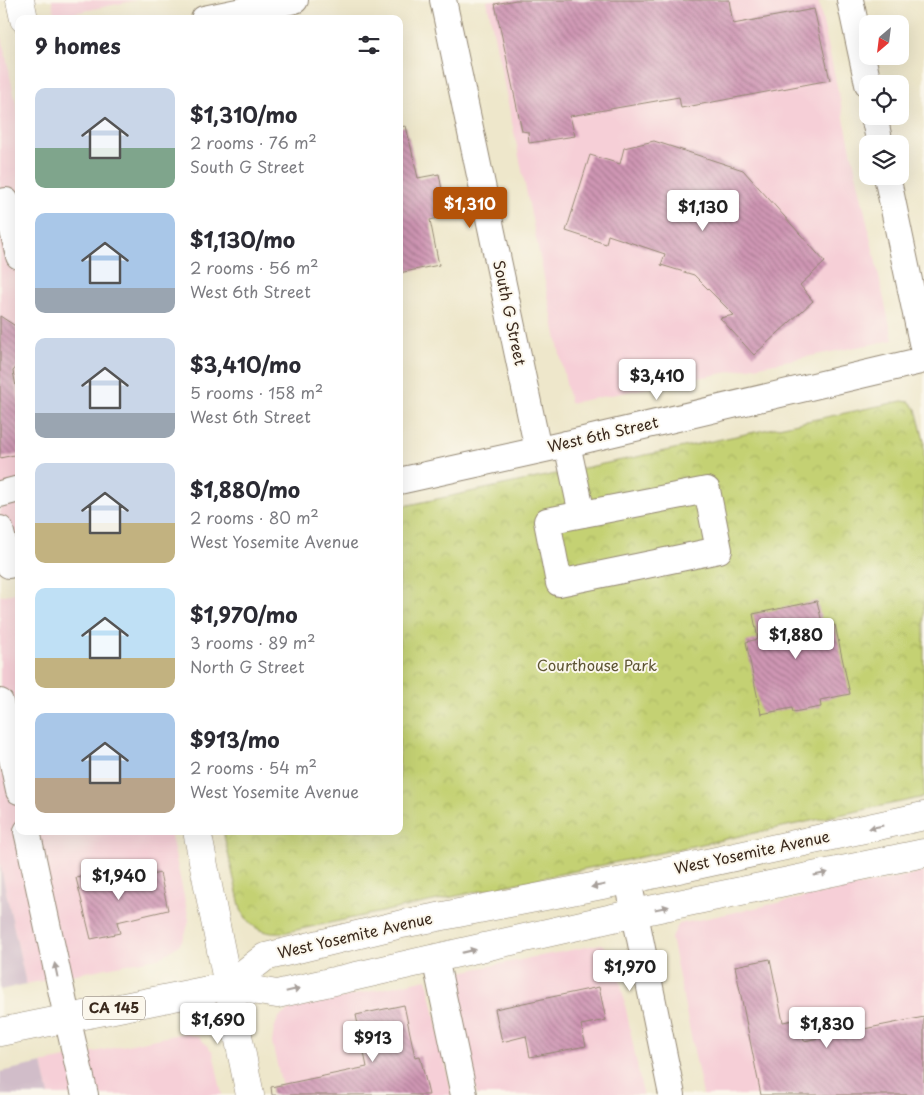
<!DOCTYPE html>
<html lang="en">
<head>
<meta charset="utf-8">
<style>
  :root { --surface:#fff; --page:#f2f2f3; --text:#2b2b33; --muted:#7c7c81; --accent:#b45309 }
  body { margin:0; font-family:"Playpen Sans",sans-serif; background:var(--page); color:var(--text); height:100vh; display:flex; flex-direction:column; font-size:19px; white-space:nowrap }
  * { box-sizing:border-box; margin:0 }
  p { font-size:16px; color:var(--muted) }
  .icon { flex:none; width:28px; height:28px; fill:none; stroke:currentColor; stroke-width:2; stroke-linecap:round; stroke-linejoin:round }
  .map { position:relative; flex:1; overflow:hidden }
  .sheet { position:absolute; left:15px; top:15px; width:388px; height:820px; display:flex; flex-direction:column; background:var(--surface); border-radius:10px; box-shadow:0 5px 20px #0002 }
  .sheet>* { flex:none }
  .needle { width:32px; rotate:208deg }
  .tools { position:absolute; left:859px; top:15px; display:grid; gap:10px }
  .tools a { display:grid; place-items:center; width:50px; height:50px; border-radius:10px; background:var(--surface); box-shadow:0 5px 20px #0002; font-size:25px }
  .price { position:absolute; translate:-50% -42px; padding:0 11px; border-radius:5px; background:#fff; color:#222; font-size:16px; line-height:32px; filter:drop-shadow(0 1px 2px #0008) }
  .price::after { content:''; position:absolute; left:50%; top:30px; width:15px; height:11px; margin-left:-8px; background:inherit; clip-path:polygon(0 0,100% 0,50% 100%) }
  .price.current { background:var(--accent); color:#fff }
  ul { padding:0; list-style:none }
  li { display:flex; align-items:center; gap:15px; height:125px; padding:0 20px }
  li span { display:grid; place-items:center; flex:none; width:140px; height:100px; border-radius:10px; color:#555 }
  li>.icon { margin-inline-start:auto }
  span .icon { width:60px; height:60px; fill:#fffc; stroke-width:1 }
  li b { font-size:21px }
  h2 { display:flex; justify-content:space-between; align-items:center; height:60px; padding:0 20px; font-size:21px }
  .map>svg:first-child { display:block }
  .built { fill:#f6cfd7 }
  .industrial { fill:#d1bdc9 }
  .park { fill:url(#park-crowns); stroke:#807e48 }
  .building { fill:url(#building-back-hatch) }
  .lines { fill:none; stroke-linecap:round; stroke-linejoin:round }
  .minor-casing { stroke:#948874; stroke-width:28 }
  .major-casing { stroke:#948874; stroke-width:29 }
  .minor { stroke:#fff; stroke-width:26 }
  .major { stroke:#fff; stroke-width:28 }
  .oneway { fill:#a79f9a }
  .labels { text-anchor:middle; stroke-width:4; stroke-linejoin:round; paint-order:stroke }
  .shield { fill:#fbf7ec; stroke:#75685c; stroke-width:1 }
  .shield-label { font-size:14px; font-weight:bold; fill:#3b2a1e }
  .street-label { font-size:15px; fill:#3b2a1e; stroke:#fbf7ec }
  .park-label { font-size:15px; fill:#5d5433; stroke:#fbf7ec }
</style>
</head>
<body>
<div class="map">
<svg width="924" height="1095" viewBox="0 0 924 1095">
  <defs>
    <pattern id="park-crowns" width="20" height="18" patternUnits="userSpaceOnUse" patternTransform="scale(1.25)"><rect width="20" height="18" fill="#c4d173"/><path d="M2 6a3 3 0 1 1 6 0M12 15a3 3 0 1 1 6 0" fill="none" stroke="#a9b463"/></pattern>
    <pattern id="building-back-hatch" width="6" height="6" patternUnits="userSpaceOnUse" patternTransform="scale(1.25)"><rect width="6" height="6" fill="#cf96b4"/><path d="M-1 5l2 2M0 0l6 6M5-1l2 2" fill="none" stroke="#a97b92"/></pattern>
  </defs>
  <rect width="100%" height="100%" fill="#fbf7ec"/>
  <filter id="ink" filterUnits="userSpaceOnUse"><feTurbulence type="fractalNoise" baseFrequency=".02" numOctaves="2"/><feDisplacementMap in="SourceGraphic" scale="10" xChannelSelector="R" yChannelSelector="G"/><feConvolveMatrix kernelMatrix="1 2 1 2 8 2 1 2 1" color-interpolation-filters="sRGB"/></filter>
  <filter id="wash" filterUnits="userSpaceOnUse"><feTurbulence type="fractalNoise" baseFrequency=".0096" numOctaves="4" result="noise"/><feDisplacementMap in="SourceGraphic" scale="20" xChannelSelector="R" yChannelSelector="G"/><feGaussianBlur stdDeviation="1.12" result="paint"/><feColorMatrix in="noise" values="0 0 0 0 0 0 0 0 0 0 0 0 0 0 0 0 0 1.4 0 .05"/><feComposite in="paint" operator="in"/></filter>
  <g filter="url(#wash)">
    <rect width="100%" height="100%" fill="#eee7cb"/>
    <g class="built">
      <path d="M52 0H137L55 17Z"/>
      <path d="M494 0H818L893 340 570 403 487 1Z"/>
      <path d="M0 28 19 118V535L0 540Z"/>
      <path d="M19 592V831H170L189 920 186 932 180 944 162 957 26 984 0 864V596Z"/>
      <path d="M924 872V1095H703L671 938 679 924Z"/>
      <path d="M601 944 615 954 643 1095H477L450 974Z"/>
      <path d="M427 979 452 1095H284L272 1043 274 1029 278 1018 290 1009Z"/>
      <path d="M184 1033 199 1037 213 1052 222 1095H49L42 1063Z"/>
    </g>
    <g class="industrial">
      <path d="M0 864 26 984 0 990Z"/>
      <path d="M42 1063 49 1095H0V1072Z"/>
    </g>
    <path class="park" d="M902 401 910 402 916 409 924 441V797L282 933C261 934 251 928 241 910L223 831H399V507Z"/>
    <g id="blocks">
      <g class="building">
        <path d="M516 0H729L733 24 814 9 830 80 681 108 679 97 570 116 575 136 529 143 528 132 522 131 495 4Z"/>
        <path d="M406 126 418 178 439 174 447 216 430 220 439 265 399 273V127Z"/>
        <path d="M654 141 743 170 825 262 800 285 813 301 754 355 720 318 734 315 694 275 661 265 665 254 608 235 606 244 566 231 590 155 620 164 624 148Z"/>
        <path d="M0 316 14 325 19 335V364L13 371 19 402V454L0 458Z"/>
        <path d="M817 601 823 627 835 625 850 694 820 700 821 707 793 712 792 708 761 714 746 642 758 639 753 614Z"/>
        <path d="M106 871 109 885 160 873 168 910 117 922 120 933 91 939 76 878Z"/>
        <path d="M770 959 783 1022 799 1019 804 1041 924 1017V1095H761L735 966Z"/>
        <path d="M599 987 606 1020 581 1025 586 1046 530 1057 526 1036 502 1042 495 1009Z"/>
        <path d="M404 1005 415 1057 420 1056 429 1095H272L271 1087 367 1067 356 1015Z"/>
      </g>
    </g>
  </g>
  <g filter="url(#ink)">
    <use href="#blocks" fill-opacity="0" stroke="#948874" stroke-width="1"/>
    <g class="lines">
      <defs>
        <g id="minor">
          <path d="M443 0 538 450"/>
          <path d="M850 0 868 84"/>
          <path d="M204 19 295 0"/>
          <path d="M874 116 880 144"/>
          <path d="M887 176 924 352"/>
          <path d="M0 202 6 201 19 256"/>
          <path d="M567 444 582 514"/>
          <path d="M399 481 567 444 924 360"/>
          <path d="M707 490 719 550 559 583 547 521Z"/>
          <path d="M0 494 19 489"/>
          <path d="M0 529 9 565"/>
          <path d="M0 702 19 791"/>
          <path d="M27 831 67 1017 85 1095"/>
          <path d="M628 880 672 1095"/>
          <path d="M435 958 464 1095"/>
        </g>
        <g id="major">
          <path d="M20 0 24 19"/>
          <path d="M197 831 250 1095"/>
          <path d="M228 986 265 957 402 924 628 880 924 816"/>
          <path d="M0 1032 228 986 277 994 635 913 924 853"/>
        </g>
      </defs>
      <use href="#minor" class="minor-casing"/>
      <use href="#major" class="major-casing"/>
      <use href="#minor" class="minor"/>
      <use href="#major" class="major"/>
    </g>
    <defs><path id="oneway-solid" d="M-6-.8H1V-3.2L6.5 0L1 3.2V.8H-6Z" transform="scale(1.25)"/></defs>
    <g class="oneway">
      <use href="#oneway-solid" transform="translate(876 827) rotate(168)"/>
      <use href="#oneway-solid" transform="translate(821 874) rotate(-12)"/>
      <use href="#oneway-solid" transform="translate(598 886) rotate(169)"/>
      <use href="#oneway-solid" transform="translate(662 908) rotate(-12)"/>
      <use href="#oneway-solid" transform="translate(469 951) rotate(-13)"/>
      <use href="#oneway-solid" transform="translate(56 970) rotate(-102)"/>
      <use href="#oneway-solid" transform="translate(293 990) rotate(-13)"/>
    </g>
  </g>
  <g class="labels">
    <rect class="shield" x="83" y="996.5" width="62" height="23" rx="4"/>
    <g class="shield-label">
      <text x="114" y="1013">CA 145</text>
    </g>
    <g class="street-label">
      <text transform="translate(509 313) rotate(78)" y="5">South G Street</text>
      <text transform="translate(603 435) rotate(-13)" y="5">West 6th Street</text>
      <text transform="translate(752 853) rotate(-12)" y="5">West Yosemite Avenue</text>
      <text transform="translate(355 936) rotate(-13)" y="5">West Yosemite Avenue</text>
    </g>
    <g class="park-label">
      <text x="597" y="671">Courthouse Park</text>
    </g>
  </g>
</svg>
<div class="tools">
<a><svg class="needle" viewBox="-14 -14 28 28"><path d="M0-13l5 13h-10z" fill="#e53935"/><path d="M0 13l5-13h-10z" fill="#7c7c81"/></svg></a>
<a><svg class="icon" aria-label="locate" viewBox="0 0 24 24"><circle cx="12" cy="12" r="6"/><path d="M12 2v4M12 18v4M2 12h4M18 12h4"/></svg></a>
<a><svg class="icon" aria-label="layers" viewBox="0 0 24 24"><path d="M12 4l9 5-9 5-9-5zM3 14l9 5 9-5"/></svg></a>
</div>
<b class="price current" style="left:470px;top:229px">$1,310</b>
<b class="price" style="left:703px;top:232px">$1,130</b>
<b class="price" style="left:657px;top:401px">$3,410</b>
<b class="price" style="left:796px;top:660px">$1,880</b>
<b class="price" style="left:119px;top:901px">$1,940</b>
<b class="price" style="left:630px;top:992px">$1,970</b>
<b class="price" style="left:218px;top:1045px">$1,690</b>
<b class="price" style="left:827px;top:1049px">$1,830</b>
<b class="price" style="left:373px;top:1063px">$913</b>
<section class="sheet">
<h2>9 homes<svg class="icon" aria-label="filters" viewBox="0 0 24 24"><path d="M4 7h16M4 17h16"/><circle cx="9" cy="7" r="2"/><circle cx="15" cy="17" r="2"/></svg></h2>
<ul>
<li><span style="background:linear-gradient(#c9d6e8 60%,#7fa58c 0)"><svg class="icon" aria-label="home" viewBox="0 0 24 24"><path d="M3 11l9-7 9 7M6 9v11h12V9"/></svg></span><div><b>$1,310/mo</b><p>2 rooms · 76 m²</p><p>South G Street</p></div></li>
<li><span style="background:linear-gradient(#a9c7e8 75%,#9aa5b1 0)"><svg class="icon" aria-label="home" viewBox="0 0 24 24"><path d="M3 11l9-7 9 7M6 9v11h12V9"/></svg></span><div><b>$1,130/mo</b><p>2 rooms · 56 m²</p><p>West 6th Street</p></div></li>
<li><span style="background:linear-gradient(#c9d6e8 75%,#9aa5b1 0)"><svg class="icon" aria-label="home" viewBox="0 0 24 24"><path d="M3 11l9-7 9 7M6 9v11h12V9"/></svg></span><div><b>$3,410/mo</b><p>5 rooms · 158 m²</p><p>West 6th Street</p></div></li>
<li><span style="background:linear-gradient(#c9d6e8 60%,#c2b280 0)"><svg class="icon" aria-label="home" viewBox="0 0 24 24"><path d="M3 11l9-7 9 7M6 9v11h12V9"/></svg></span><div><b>$1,880/mo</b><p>2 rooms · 80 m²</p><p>West Yosemite Avenue</p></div></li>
<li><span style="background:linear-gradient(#bfe0f5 70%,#c2b280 0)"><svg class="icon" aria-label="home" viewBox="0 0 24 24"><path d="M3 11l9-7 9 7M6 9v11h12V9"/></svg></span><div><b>$1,970/mo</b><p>3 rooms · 89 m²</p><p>North G Street</p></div></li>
<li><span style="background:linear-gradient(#a9c7e8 65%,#b9a48a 0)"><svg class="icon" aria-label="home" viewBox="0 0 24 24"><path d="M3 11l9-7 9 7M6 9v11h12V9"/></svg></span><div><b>$913/mo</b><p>2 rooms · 54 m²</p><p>West Yosemite Avenue</p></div></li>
</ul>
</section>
</div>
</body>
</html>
